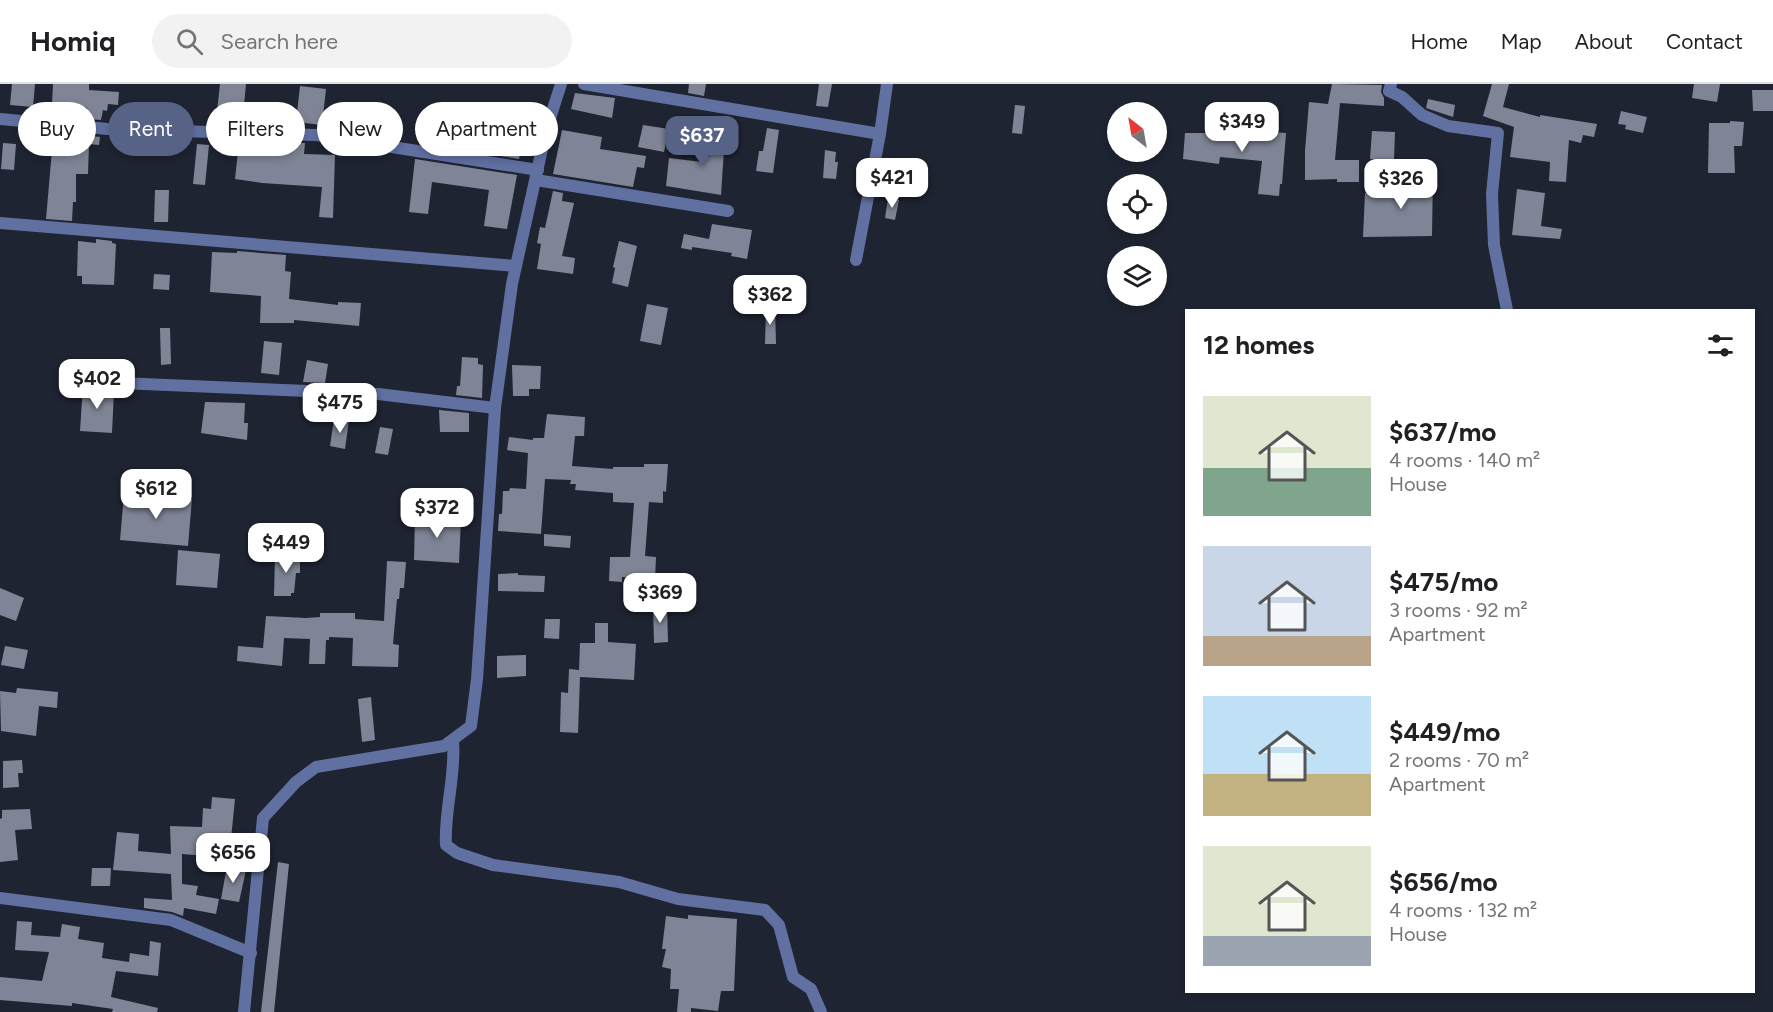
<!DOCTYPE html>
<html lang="en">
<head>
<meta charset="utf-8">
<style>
  :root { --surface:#fff; --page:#f2f2f2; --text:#202124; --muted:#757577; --line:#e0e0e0; --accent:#576386 }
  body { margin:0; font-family:Figtree,sans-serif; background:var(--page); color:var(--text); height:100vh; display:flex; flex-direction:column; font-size:22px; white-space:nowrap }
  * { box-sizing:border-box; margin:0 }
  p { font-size:20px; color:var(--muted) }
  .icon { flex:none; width:33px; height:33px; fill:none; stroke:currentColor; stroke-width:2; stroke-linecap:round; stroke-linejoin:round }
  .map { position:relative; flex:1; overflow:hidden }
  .details { position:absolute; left:1185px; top:225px; width:570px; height:684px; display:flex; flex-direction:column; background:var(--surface); border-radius:0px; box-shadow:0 3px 9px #0003 }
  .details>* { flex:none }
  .top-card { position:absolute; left:18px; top:18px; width:570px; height:54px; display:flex; gap:12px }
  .needle { width:39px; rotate:329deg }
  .controls { position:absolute; left:1107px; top:18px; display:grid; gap:12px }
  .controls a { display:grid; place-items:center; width:60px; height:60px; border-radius:50%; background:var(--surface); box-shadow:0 3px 9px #0003; font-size:30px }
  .price { position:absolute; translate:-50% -51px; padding:0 14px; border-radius:12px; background:#fff; color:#222; font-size:20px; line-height:39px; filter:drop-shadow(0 2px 3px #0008) }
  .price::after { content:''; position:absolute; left:50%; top:36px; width:18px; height:14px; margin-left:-9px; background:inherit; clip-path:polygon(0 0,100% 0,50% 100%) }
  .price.current { background:var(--accent); color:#fff }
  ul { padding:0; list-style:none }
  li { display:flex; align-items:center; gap:18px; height:150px; padding:0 18px }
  li span { display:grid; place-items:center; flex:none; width:168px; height:120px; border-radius:0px; color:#555 }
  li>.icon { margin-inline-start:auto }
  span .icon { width:72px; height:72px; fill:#fffc; stroke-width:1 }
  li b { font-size:26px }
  h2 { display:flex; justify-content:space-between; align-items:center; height:72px; padding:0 18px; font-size:26px }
  .pill { padding:0 21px; border-radius:27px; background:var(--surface); box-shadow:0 3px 9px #0003; font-size:21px; line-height:54px }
  .pill.current { background:var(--accent); color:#fff }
  header { display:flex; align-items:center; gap:36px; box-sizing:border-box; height:84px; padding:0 30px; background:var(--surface); border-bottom:2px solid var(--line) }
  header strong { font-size:28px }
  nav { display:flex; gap:33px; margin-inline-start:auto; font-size:21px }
  .search { width:420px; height:54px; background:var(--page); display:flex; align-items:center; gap:15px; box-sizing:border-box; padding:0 21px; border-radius:33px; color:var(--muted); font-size:22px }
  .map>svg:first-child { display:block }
  .building { fill:#7f8596 }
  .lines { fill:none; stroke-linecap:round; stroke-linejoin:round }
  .minor { stroke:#6070a1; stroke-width:12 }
  .tertiary { stroke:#6070a1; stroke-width:12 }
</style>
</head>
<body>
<header>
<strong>Homiq</strong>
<div class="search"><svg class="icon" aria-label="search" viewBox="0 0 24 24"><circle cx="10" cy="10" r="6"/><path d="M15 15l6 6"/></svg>Search here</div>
<nav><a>Home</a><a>Map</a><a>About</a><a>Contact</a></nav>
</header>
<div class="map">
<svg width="1773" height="928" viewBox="0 0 1773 928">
  <rect width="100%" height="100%" fill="#1f2432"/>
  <g class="building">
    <path d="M12 0H35L33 23 10 21Z"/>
    <path d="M53 0H89V6L119 8 118 21 108 20 107 27 103 26 101 36 86 35 87 24 52 19Z"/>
    <path d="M220 0H246L244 21 240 20 238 38 216 36Z"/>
    <path d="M689 0H706L704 12 688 9Z"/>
    <path d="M819 0H832L828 23 816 22Z"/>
    <path d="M1332 0 1382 1 1381 8 1384 14V22L1340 19 1335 76H1359V98H1337V95L1305 96V67L1309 18 1328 20Z"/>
    <path d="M1492 0H1509L1503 23 1540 33V31L1597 40 1594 53 1583 51 1581 59 1569 56 1566 98 1549 97 1550 78 1510 73 1514 43 1483 32Z"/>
    <path d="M1694 0H1720L1717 18 1692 14Z"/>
    <path d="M300 2 326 5 322 41 296 38Z"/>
    <path d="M1752 6H1773V27H1753Z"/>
    <path d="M575 9 615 14 612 34 571 25Z"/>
    <path d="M1428 15 1455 21 1453 33 1426 24Z"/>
    <path d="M1015 21 1025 22 1022 50 1012 49Z"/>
    <path d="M1621 27 1647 33 1643 49 1625 45 1626 41 1618 40Z"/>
    <path d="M1730 37 1744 38 1742 62H1734L1735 89H1708L1709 39H1730Z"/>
    <path d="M643 41 669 45 664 68 638 63Z"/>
    <path d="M767 44 779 46 773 89 756 87 759 67H763Z"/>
    <path d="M1211 45 1273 51V48L1286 49 1282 100H1280L1279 112 1258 110 1262 77 1220 73 1219 80 1183 75 1185 49H1210Z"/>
    <path d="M562 46 602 53 600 65 646 72 644 84 637 83 633 103 553 90Z"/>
    <path d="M709 46 734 53 731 68 724 66 721 111 666 102 669 74 702 78Z"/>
    <path d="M1372 47 1395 48 1394 76 1370 75Z"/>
    <path d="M61 49 100 53 99 61 89 60 88 90H76V118H73L72 137 46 135 52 66H55L56 58 61 59Z"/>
    <path d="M502 51 528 55 526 71 520 70 519 75 500 72Z"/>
    <path d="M239 58 266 60V58L305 59 304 70 335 71 333 134 319 133 322 103 262 99 235 95Z"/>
    <path d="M3 59 16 60 14 86 1 85Z"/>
    <path d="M197 60 209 61 205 101 193 100Z"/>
    <path d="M825 66 836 68 835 78H838L836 95 823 94Z"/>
    <path d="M415 75 517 91 507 145 484 142 489 106 432 98 428 130 409 128Z"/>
    <path d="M1413 87H1433L1432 152 1363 153 1365 109H1410V102H1413Z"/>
    <path d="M1517 105 1545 109 1541 142 1562 145 1560 155 1512 151Z"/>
    <path d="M155 106H169L168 138H154Z"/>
    <path d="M553 107 563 109 562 117 574 119 562 172 575 174 573 190 537 185 541 160 537 159 540 143 545 144Z"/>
    <path d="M888 114 899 116 895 136 885 134Z"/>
    <path d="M712 140 752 146 747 175 731 172 732 169 692 163V166L681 164 684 150 709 155Z"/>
    <path d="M96 155 112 157V159L116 160 114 201 82 200V192H77L78 157 96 159Z"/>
    <path d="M619 157 637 162 628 203 612 199 615 184 613 183Z"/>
    <path d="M237 167 286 171 285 187 291 188 289 215 338 221V218L361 219 359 242 294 236V239H260L261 212 210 208 212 168 237 169Z"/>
    <path d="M154 190 170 191 169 206 153 205Z"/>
    <path d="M647 220 668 224 661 261 640 257Z"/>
    <path d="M766 223H775L776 260H765Z"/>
    <path d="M160 244H170L171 280 161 281Z"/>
    <path d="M264 257 282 259 279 291 261 289Z"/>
    <path d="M462 273 478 274V280L483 281 482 314 456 311 457 302H460Z"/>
    <path d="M307 276 328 280 325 299 303 298Z"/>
    <path d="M512 281 541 282 540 305H529V312H513Z"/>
    <path d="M83 301H89L95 306 114 307 112 349 80 347Z"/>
    <path d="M205 318 245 319 244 339H248L247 356 201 349Z"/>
    <path d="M439 326 469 329V348H440Z"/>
    <path d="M547 330 585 333 584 352H575L572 382 613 385V383H644V380H668L666 408 663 407V419L649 418 645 472 656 473 655 496 622 493V498L609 497 610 473H630L634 419 613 418V409L575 406 576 400H570L571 396 545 395 541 450 498 447 499 430H502L503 407H509L510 404 526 405 528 369 507 366 509 353 533 356V354H544Z"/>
    <path d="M334 335 349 336 345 365 330 362Z"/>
    <path d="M380 343 393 345 388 371 375 369Z"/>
    <path d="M124 410 192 415 188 462 120 456Z"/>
    <path d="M415 432 461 435 459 479 414 476Z"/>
    <path d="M544 450 571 452 570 464 544 462Z"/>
    <path d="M178 466 220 470 217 504 176 501Z"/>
    <path d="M275 471H300V489H296L294 509H291V512H274Z"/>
    <path d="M387 477 406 478 404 504H400L399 515H397L393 560 399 561 398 583 352 582 353 554 329 553V556H326L325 580H309L310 555 284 554 282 582 237 577 238 562 263 564 266 532 306 534 320 533V529H355V535L384 537Z"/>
    <path d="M518 489V491L545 492 544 508 498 507V490Z"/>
    <path d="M0 504 24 514 16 537 0 531Z"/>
    <path d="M653 522H667L668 558 654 559Z"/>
    <path d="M545 535H560L559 555 544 554Z"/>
    <path d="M595 539H608V558L636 560 634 596 580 593 578 649 560 648 561 608 568 609 569 585 579 586 580 559H595Z"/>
    <path d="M5 562 28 566 24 585 1 581Z"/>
    <path d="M526 571V592L497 594V572Z"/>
    <path d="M17 604 58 608 57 624 39 622 36 652 1 647 0 607 16 609Z"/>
    <path d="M371 613 375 656 362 658 358 615Z"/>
    <path d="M22 676 23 689H18L19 703 3 704V677Z"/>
    <path d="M212 713 235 715 230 765 207 764V772L182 770V800L198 802 196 811 219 815 216 830 184 824 183 832 172 828 144 824V814L172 816 171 790 113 786 117 748 139 750 138 767 171 770 170 742 202 743 203 724 211 725Z"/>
    <path d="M30 725 32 745 15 746 18 776 0 778V735L2 734V726Z"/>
    <path d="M278 778 289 780 274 928H261Z"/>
    <path d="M227 782 246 786 239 818 221 815Z"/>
    <path d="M92 784H111L110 802H91Z"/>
    <path d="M688 831 737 835 734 907H721L718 927 691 924V928H677L679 905H670L671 885 662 883 666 865H662L666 832 688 835Z"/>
    <path d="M17 837 32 838 31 851 60 853 62 840 80 843 78 855 104 859 102 874 129 878 130 869 149 872 150 857 161 859 158 892 116 887 111 913 158 924 157 928H112L113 925 72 919V922L0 916V893L42 897 49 868 15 866Z"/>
  </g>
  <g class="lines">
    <g class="minor">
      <path d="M584 0 880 50"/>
      <path d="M1391 0 1389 7 1402 13 1422 31 1448 42 1498 49 1492 110 1494 161 1507 226"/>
      <path d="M0 35 108 45 316 51 538 86"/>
      <path d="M536 96 728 127"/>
      <path d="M0 139 516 182"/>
      <path d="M856 176 880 50 887 0"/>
      <path d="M96 298 378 310 495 324"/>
      <path d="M453 657C456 692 444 726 446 761L457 769 493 781 619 798 678 815 765 826 779 841 793 893 811 905 821 928"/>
      <path d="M0 814 171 836 251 869"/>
    </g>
    <path class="tertiary" d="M244 928 263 734 296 698 316 683 444 662 471 642 477 595 495 324 512 200 546 47 561 0"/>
  </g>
</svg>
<div class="controls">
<a><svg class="needle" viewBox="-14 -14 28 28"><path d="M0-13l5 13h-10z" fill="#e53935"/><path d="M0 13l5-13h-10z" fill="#757577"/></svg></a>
<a><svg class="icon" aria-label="locate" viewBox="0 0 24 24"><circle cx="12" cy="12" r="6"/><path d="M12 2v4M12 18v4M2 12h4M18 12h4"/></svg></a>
<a><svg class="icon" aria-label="layers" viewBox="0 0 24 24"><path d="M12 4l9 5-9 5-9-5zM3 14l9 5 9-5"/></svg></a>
</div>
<b class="price" style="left:1242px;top:69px">$349</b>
<b class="price current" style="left:702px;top:83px">$637</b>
<b class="price" style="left:892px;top:125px">$421</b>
<b class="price" style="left:1401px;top:126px">$326</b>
<b class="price" style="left:770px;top:242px">$362</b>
<b class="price" style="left:97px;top:326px">$402</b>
<b class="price" style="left:340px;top:350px">$475</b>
<b class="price" style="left:156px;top:436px">$612</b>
<b class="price" style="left:437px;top:455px">$372</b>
<b class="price" style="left:286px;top:490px">$449</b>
<b class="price" style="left:660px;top:540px">$369</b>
<b class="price" style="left:233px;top:800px">$656</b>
<div class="top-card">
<a class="pill">Buy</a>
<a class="pill current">Rent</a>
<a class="pill">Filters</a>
<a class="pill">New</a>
<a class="pill">Apartment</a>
</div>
<section class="details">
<h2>12 homes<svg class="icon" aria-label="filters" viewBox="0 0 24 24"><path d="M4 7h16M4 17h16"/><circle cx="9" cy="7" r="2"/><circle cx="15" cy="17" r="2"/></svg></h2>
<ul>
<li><span style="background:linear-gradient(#dfe7d0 60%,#7fa58c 0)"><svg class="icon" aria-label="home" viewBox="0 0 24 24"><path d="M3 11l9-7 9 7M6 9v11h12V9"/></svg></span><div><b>$637/mo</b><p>4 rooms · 140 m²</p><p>House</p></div></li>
<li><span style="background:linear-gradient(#c9d6e8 75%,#b9a48a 0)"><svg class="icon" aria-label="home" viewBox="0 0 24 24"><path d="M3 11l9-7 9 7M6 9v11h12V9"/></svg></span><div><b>$475/mo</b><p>3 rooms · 92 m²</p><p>Apartment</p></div></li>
<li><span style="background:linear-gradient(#bfe0f5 65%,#c2b280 0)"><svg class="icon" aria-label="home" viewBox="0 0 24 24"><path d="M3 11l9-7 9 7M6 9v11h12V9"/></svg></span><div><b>$449/mo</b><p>2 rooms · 70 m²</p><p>Apartment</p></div></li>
<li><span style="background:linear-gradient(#dfe7d0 75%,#9aa5b1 0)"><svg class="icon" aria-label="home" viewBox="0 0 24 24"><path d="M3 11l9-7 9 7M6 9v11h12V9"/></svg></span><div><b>$656/mo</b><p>4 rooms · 132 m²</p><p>House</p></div></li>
</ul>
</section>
</div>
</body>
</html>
